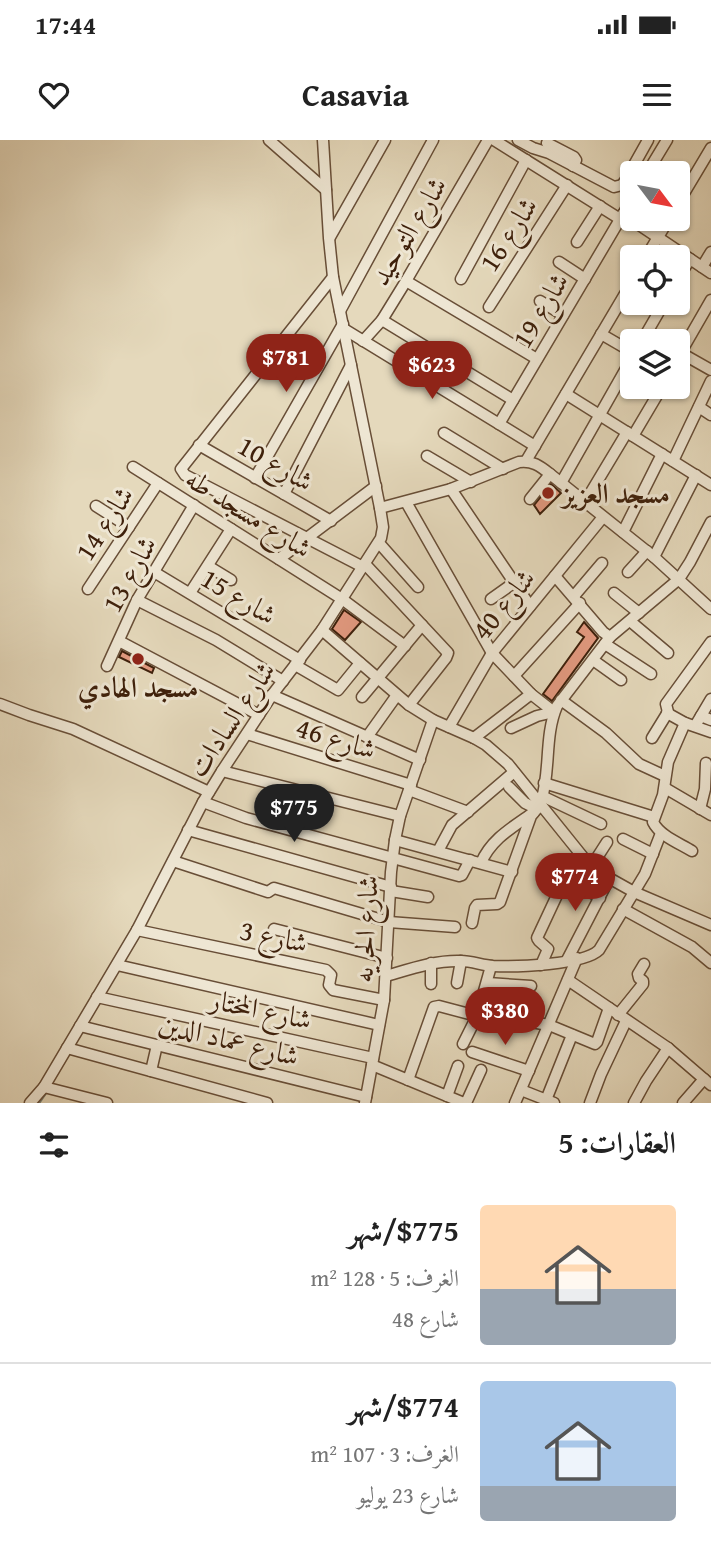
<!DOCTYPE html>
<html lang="ar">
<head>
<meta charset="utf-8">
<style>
  :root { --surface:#fff; --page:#f6f6f6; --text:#222; --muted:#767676; --line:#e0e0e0; --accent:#8f2418 }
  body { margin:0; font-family:"Gentium Book Plus",Amiri,serif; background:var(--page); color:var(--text); direction:rtl; height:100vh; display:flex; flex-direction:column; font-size:26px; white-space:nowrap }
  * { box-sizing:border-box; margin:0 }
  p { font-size:23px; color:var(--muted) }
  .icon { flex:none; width:38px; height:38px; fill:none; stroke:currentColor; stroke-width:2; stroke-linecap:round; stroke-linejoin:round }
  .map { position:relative; height:963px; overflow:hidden; direction:ltr }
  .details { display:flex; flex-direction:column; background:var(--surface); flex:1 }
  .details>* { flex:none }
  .needle { width:46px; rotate:122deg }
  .tools { position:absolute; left:620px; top:21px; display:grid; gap:14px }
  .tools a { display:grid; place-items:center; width:70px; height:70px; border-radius:7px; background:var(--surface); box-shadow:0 2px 5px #0004; font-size:35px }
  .price { position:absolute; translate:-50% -60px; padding:0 16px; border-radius:24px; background:var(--accent); color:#fff; font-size:23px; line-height:46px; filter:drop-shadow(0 2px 4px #0008) }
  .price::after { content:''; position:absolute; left:50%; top:42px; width:21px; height:16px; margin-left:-10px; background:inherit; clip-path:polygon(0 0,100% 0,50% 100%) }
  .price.active { background:#222; color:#fff }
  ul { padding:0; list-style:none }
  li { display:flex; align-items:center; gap:21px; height:175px; padding:0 35px }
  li+li { border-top:2px solid var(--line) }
  li span { display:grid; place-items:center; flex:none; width:196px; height:140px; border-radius:7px; color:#555 }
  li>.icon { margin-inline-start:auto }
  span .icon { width:84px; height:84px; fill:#fffc; stroke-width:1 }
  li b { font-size:30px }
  h2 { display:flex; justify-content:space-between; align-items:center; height:84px; padding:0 35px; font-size:30px }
  .status { display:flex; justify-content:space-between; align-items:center; height:49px; padding:0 35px; background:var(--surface); direction:ltr }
  .status svg { height:19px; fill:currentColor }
  header { display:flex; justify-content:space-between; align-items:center; height:91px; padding:0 35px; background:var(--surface); font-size:32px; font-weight:700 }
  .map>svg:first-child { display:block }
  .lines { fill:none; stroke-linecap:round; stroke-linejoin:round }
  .stream { stroke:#737c72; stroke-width:2.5 }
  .building { fill:#e2997f; stroke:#3e200b; stroke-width:2 }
  .minor-casing { stroke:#684e37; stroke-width:13 }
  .minor { stroke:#eee6d3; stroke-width:10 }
  .poi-dot { fill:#8f2418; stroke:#eee6d3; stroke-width:2.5 }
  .labels { text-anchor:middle; stroke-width:6; stroke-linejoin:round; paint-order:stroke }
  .street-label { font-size:28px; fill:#3e200b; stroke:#eee6d3 }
  .poi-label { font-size:28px; font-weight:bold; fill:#3e200b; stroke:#eee6d3; text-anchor:start }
</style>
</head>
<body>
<div class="status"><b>17:44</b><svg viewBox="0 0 49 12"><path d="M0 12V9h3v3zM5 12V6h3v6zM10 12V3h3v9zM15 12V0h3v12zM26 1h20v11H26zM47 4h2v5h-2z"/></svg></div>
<header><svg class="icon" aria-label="menu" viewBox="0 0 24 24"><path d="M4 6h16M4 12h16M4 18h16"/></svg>Casavia<svg class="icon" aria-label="heart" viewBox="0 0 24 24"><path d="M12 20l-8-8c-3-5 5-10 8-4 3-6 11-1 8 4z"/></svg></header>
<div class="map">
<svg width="711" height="963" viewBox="0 0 711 963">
  <rect width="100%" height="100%" fill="#e5d9bc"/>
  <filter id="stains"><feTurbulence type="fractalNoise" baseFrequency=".00286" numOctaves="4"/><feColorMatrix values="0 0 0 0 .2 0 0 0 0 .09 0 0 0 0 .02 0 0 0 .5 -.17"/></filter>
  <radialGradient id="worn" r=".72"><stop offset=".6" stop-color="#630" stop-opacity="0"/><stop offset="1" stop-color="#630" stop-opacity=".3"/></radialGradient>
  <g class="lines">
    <path class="stream" d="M39 963 48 950"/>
  </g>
  <g class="building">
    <path d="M551 344 561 353 540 374 534 365Z"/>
    <path d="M344 470 361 482 345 500 332 489Z"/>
    <path d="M584 482 598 498 552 561 543 554 584 497 577 492Z"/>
    <path d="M122 511 154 528 152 533 119 517Z"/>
  </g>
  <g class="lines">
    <defs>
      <g id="minor">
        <path d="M269 0 326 50"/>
        <path d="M494 0 620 79"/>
        <path d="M518 0 533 8 549 13 614 47 622 45 625 41 648 0"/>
        <path d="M547 3 574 17 576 20 573 26"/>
        <path d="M647 33 667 0"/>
        <path d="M677 65 711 8"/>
        <path d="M623 74 711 133"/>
        <path d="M330 97 385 0"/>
        <path d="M577 102 600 66"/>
        <path d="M646 117 669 79"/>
        <path d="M559 122 585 139"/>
        <path d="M702 127 711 112"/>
        <path d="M333 137 181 329 185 335 363 427"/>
        <path d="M461 139 526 20"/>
        <path d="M677 140 690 119"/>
        <path d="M406 141 537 219"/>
        <path d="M540 161 563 175"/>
        <path d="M489 167 567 45"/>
        <path d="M340 171 433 0"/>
        <path d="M382 180 513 260"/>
        <path d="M344 189 535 306"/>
        <path d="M601 194 632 212"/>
        <path d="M363 201 382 180 406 141 488 0"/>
        <path d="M642 201 664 163"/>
        <path d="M681 213 711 230"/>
        <path d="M677 219 711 160"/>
        <path d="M566 254 711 345"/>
        <path d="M699 267 711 275"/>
        <path d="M499 284 632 59"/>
        <path d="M444 293 503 329"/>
        <path d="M633 296 662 247"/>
        <path d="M199 305 331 381"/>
        <path d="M427 316 471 342"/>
        <path d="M526 321 632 142"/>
        <path d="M673 321 711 241"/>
        <path d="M133 327 342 459 405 506"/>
        <path d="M255 338 343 184"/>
        <path d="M561 343 632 218"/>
        <path d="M451 349 530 466"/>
        <path d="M284 354 351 225"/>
        <path d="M530 359 550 334"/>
        <path d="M406 362 492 513 531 554 554 572"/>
        <path d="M585 362 627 292"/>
        <path d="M96 366 129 387"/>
        <path d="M380 368 451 349 519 322C532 320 540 326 550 334L654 417 711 469"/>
        <path d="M623 392 662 314"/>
        <path d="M379 403 418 447"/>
        <path d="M654 417 696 335"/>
        <path d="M279 419 376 346"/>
        <path d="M365 424 448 513 446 518 409 565"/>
        <path d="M208 426 231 440"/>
        <path d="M154 432 300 520"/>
        <path d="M628 432 647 411"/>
        <path d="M555 436 603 492 610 497"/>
        <path d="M88 449 158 343"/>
        <path d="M190 453 231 389"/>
        <path d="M614 453 639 473"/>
        <path d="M574 456 602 423"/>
        <path d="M491 459 515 442"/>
        <path d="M137 460 216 500 283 541"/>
        <path d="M630 481 668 513"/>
        <path d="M322 490 409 565 433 580 474 598 486 605 508 624 591 727 600 733 634 752 711 785"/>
        <path d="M119 501 259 575"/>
        <path d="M605 504 651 534"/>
        <path d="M593 520 621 540"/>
        <path d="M295 525 338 550 360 523"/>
        <path d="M107 526 137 460 194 365"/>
        <path d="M514 536 580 463"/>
        <path d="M272 555 420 620"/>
        <path d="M362 557 422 485"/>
        <path d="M561 560 606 593 639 624 665 636"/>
        <path d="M0 564 29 575 73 589 209 652"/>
        <path d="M667 573 685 583 711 592"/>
        <path d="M701 576 711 580"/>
        <path d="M685 583 668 622 663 655 653 682C660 696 679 703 692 711"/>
        <path d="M695 586 711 559"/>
        <path d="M449 587 492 513 603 377"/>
        <path d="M511 588 537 576 554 572"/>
        <path d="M247 594 411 645"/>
        <path d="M367 597 397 555"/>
        <path d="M474 598 531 554"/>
        <path d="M652 598 668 572 666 564 711 502"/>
        <path d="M222 631 400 676"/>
        <path d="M544 643 654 677"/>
        <path d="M509 647 525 663 537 669"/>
        <path d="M665 648 711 675"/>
        <path d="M409 650 468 672"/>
        <path d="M542 656 601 684"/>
        <path d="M203 662 246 678 459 736 462 735 470 720"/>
        <path d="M700 669 705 649 706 623"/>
        <path d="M188 690 391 747"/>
        <path d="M623 699 653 714"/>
        <path d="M395 700 512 732"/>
        <path d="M438 711 452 685 514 632"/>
        <path d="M173 721 268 752 274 748 389 782 455 787"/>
        <path d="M481 723C491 699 513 687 534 672"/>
        <path d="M591 727 607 702"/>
        <path d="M556 730 600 758"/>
        <path d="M391 751 428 757"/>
        <path d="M623 769 692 807 711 823"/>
        <path d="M472 783 475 768 477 765 497 764 500 762 531 676C535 671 539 667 541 662 551 631 544 596 557 566L610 497 679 439 690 422 711 382"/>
        <path d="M274 789 387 818"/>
        <path d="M137 790 326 830 331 835 329 845 333 850 384 860"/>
        <path d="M567 820 609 739"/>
        <path d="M117 825 379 885"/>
        <path d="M541 825 548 809 539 801 537 798 566 736"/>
        <path d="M386 836C410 829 435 820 461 821 471 821 482 825 493 826 515 827 584 825 599 810L645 734 661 693"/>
        <path d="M568 840 668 908 711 945"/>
        <path d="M457 843 461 821"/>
        <path d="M488 843 531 846"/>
        <path d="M431 844V823"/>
        <path d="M97 857 373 918"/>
        <path d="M618 875 643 844V841L639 838 638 834 644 824"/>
        <path d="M513 879 549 885 595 904 597 902 609 868"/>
        <path d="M80 886 366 957"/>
        <path d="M463 904 477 876 491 826"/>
        <path d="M67 908 267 963"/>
        <path d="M472 912 529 931"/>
        <path d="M372 925 464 963"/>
        <path d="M151 931 157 905"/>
        <path d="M408 940 434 867 439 866 477 876"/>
        <path d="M44 947 107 963"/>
        <path d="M521 950 554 963"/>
        <path d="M447 956 458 926"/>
        <path d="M546 960 572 895"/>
        <path d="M30 963 44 947 137 790 203 662 222 631 272 555 322 490 381 398 383 387 380 368 333 137 329 98 323 0"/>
        <path d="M365 963 384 860 391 732 395 700 400 676 433 580"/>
        <path d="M466 963 481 930"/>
        <path d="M515 963 577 818"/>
        <path d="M590 963 601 934 626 881"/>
        <path d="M634 963 646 941 668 908"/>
        <path d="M683 963 704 939"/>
      </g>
    </defs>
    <use href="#minor" class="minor-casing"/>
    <use href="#minor" class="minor"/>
  </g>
  <g class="poi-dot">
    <circle cx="548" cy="353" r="7"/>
    <circle cx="138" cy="519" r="7"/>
  </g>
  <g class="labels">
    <g class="street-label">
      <text transform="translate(408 91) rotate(-59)" y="10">شارع التوحيد</text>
      <text transform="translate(508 94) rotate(-57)" y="10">شارع 16</text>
      <text transform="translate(540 170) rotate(-59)" y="10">شارع 19</text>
      <text transform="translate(276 323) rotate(30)" y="10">شارع 10</text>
      <text transform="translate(249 373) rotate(32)" y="10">شارع مسجد طه</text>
      <text transform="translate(104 383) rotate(-57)" y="10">شارع 14</text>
      <text transform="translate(129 434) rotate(-61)" y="10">شارع 13</text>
      <text transform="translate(239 456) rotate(31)" y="10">شارع 15</text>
      <text transform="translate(503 464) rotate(-51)" y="10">شارع 40</text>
      <text transform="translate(231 579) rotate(-56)" y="10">شارع السادات</text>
      <text transform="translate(336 598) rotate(17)" y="10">شارع 46</text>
      <text transform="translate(365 789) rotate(-87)" y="10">شارع الحريه</text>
      <text transform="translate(274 796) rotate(12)" y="10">شارع 3</text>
      <text transform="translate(261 869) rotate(12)" y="10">شارع المختار</text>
      <text transform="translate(229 899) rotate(14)" y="10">شارع عماد الدين</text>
    </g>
    <g class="poi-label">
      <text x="562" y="363">مسجد العزيز</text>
      <text x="138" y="557" text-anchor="middle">مسجد الهادي</text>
    </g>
  </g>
  <rect width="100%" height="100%" filter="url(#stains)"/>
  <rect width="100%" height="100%" fill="url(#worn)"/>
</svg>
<div class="tools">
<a><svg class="needle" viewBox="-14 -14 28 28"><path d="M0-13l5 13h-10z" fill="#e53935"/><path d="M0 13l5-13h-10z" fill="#767676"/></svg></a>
<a><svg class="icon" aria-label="locate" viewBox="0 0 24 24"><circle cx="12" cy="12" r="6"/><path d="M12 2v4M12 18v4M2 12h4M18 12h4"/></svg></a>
<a><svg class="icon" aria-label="layers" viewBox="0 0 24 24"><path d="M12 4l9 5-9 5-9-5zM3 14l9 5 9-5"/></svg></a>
</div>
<b class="price" style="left:286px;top:254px">$781</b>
<b class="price" style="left:432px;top:261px">$623</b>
<b class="price active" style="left:294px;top:704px">$775</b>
<b class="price" style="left:575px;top:773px">$774</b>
<b class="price" style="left:505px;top:907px">$380</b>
</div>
<section class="details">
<h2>العقارات: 5<svg class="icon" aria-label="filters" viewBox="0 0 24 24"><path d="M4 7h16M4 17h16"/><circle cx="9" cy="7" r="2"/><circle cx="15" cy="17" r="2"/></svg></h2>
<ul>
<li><span style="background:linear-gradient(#ffd9b3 60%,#9aa5b1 0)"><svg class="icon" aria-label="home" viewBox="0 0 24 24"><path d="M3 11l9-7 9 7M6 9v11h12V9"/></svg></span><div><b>$775/شهر</b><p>الغرف: 5 · 128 m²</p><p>شارع 48</p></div></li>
<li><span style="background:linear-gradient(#a9c7e8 75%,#9aa5b1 0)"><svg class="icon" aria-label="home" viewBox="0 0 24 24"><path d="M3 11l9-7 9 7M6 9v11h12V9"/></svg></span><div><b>$774/شهر</b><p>الغرف: 3 · 107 m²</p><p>شارع 23 يوليو</p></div></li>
</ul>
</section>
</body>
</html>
